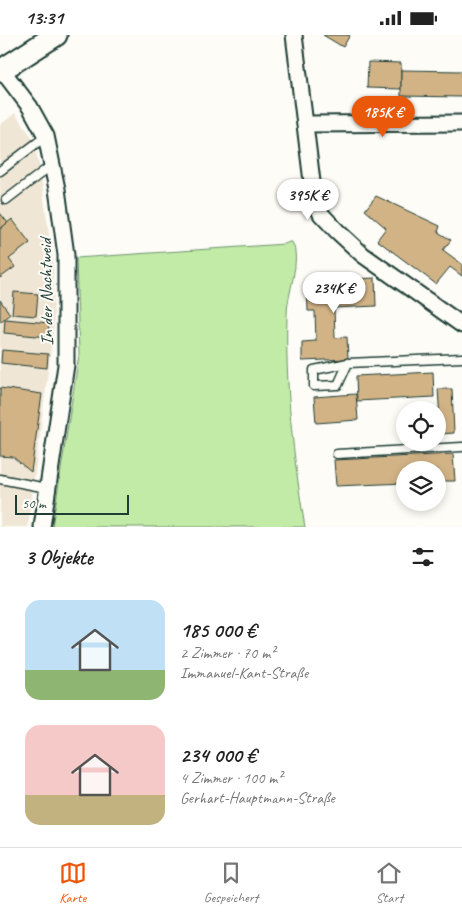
<!DOCTYPE html>
<html lang="de">
<head>
<meta charset="utf-8">
<style>
  :root { --surface:#fff; --page:#f6f6f6; --text:#222; --muted:#767676; --line:#e0e0e0; --accent:#ea580c }
  body { margin:0; font-family:Caveat,sans-serif; background:var(--page); color:var(--text); height:100vh; display:flex; flex-direction:column; font-size:19px; white-space:nowrap }
  * { box-sizing:border-box; margin:0 }
  p { font-size:16px; color:var(--muted) }
  .icon { flex:none; width:28px; height:28px; fill:none; stroke:currentColor; stroke-width:2; stroke-linecap:round; stroke-linejoin:round }
  .map { position:relative; height:492px; overflow:hidden }
  .sheet { display:flex; flex-direction:column; background:var(--surface); flex:1 }
  .sheet>* { flex:none }
  .fabs { position:absolute; left:396px; top:366px; display:grid; gap:10px }
  .fabs a { display:grid; place-items:center; width:50px; height:50px; border-radius:50%; background:var(--surface); box-shadow:0 2px 8px #0003; font-size:25px }
  .scale { position:absolute; left:15px; bottom:12px; width:114px; box-sizing:border-box; padding-left:5px; border:2px solid #1f3d34; border-top:0; font-size:14px; line-height:18px; white-space:nowrap; color:#1f3d34; -webkit-text-stroke:4px #fdfcf7; paint-order:stroke }
  .price { position:absolute; translate:-50% -42px; padding:0 11px; border-radius:18px; background:#fff; color:#222; font-size:16px; line-height:32px; filter:drop-shadow(0 1px 2px #0008) }
  .price::after { content:''; position:absolute; left:50%; top:30px; width:15px; height:11px; margin-left:-8px; background:inherit; clip-path:polygon(0 0,100% 0,50% 100%) }
  .price.on { background:var(--accent); color:#fff }
  ul { padding:0; list-style:none }
  li { display:flex; align-items:center; gap:15px; height:125px; padding:0 25px }
  li span { display:grid; place-items:center; flex:none; width:140px; height:100px; border-radius:15px; color:#555 }
  li>.icon { margin-inline-start:auto }
  span .icon { width:60px; height:60px; fill:#fffc; stroke-width:1 }
  li b { font-size:21px }
  h2 { display:flex; justify-content:space-between; align-items:center; height:60px; padding:0 25px; font-size:21px }
  .status { display:flex; justify-content:space-between; align-items:center; height:35px; padding:0 25px; background:var(--surface); direction:ltr }
  .status svg { height:14px; fill:currentColor }
  .menu { display:flex; justify-content:space-around; align-items:center; height:70px; border-top:1px solid var(--line); background:var(--surface); font-size:14px; color:var(--muted) }
  .menu a { display:grid; justify-items:center; gap:2px }
  .menu .on { color:var(--accent) }
  .map>svg:first-child { display:block }
  .built { fill:#f0e6d5 }
  .green { fill:#c1eba7; stroke:#70946e }
  .building { fill:#d2b386; stroke:#1f3d34 }
  .lines { fill:none; stroke-linecap:round; stroke-linejoin:round }
  .lane-casing { stroke:#1f3d34; stroke-width:11 }
  .street-casing { stroke:#1f3d34; stroke-width:19 }
  .secondary-casing { stroke:#1f3d34; stroke-width:25 }
  .lane { stroke:#fdfcf7; stroke-width:8 }
  .street { stroke:#fdfcf7; stroke-width:15 }
  .secondary { stroke:#fdfcf7; stroke-width:21 }
  .labels { text-anchor:middle; stroke-width:4; stroke-linejoin:round; paint-order:stroke }
  .street-label { font-size:18px; fill:#1f3d34; stroke:#fdfcf7 }
</style>
</head>
<body>
<div class="status"><b>13:31</b><svg viewBox="0 0 49 12"><path d="M0 12V9h3v3zM5 12V6h3v6zM10 12V3h3v9zM15 12V0h3v12zM26 1h20v11H26zM47 4h2v5h-2z"/></svg></div>
<div class="map">
<svg width="462" height="492" viewBox="0 0 462 492">
  <rect width="100%" height="100%" fill="#fdfcf7"/>
  <filter id="ink" filterUnits="userSpaceOnUse"><feTurbulence type="fractalNoise" baseFrequency=".02" numOctaves="2"/><feDisplacementMap in="SourceGraphic" scale="10" xChannelSelector="R" yChannelSelector="G"/><feConvolveMatrix kernelMatrix="1 2 1 2 8 2 1 2 1" color-interpolation-filters="sRGB"/></filter>
  <g filter="url(#ink)">
    <path class="built" d="M15 78 32 102 40 133 53 229 54 290 28 492H0V90Z"/>
    <path class="green" d="M289 207H292C302 225 287 259 287 279 285 350 293 421 305 492H52L79 320 76 223 285 209Z"/>
    <g class="building">
      <path d="M323 0H350L343 12Z"/>
      <path d="M368 27 401 28V54L367 53Z"/>
      <path d="M401 35 462 36V62L401 61Z"/>
      <path d="M376 161 440 191 438 197 451 205 443 215 462 229V241L450 232 436 249 377 205 386 193 365 175Z"/>
      <path d="M0 178 8 188 0 194Z"/>
      <path d="M12 184 30 208 9 224 15 232 0 243V194Z"/>
      <path d="M375 243 376 271 334 273 335 303 347 302 348 324 302 326V307L316 306 315 276H308L307 246Z"/>
      <path d="M14 257 38 259 36 281 12 279Z"/>
      <path d="M0 265 10 279 0 287Z"/>
      <path d="M5 284 49 288 48 302 4 298Z"/>
      <path d="M2 315 48 319 47 333 1 328Z"/>
      <path d="M433 337 434 362 357 366 356 341Z"/>
      <path d="M0 353 42 359 31 437 13 422 0 421Z"/>
      <path d="M438 354H452L454 398 441 399Z"/>
      <path d="M356 359 358 385 316 388 314 362Z"/>
      <path d="M453 419 455 446H438V435H405V448L336 451 334 425Z"/>
    </g>
    <g class="lines">
      <defs>
        <g id="lane">
          <path d="M0 136 46 101"/>
          <path d="M6 165 53 129"/>
          <path d="M348 328 338 350 314 351V335L348 328 462 323"/>
          <path d="M337 419 462 412"/>
          <path d="M0 444 47 453"/>
        </g>
        <g id="street">
          <path d="M294 0 314 163 321 179 337 196 363 220 462 290"/>
          <path d="M2 35 30 72 46 101 57 154 66 220V330L42 492"/>
          <path d="M305 89 462 88"/>
        </g>
        <path id="secondary" d="M0 36 56 0"/>
      </defs>
      <use href="#lane" class="lane-casing"/>
      <use href="#street" class="street-casing"/>
      <use href="#secondary" class="secondary-casing"/>
      <use href="#lane" class="lane"/>
      <use href="#street" class="street"/>
      <use href="#secondary" class="secondary"/>
    </g>
  </g>
  <g class="labels">
    <g class="street-label">
      <text transform="translate(46 257) rotate(-91)" y="6">In der Nachtweid</text>
    </g>
  </g>
</svg>
<div class="fabs">
<a><svg class="icon" aria-label="locate" viewBox="0 0 24 24"><circle cx="12" cy="12" r="6"/><path d="M12 2v4M12 18v4M2 12h4M18 12h4"/></svg></a>
<a><svg class="icon" aria-label="layers" viewBox="0 0 24 24"><path d="M12 4l9 5-9 5-9-5zM3 14l9 5 9-5"/></svg></a>
</div>
<div class="scale">50 m</div>
<b class="price on" style="left:383px;top:103px">185K €</b>
<b class="price" style="left:308px;top:186px">395K €</b>
<b class="price" style="left:334px;top:279px">234K €</b>
</div>
<section class="sheet">
<h2>3 Objekte<svg class="icon" aria-label="filters" viewBox="0 0 24 24"><path d="M4 7h16M4 17h16"/><circle cx="9" cy="7" r="2"/><circle cx="15" cy="17" r="2"/></svg></h2>
<ul>
<li><span style="background:linear-gradient(#bfe0f5 70%,#8fb573 0)"><svg class="icon" aria-label="home" viewBox="0 0 24 24"><path d="M3 11l9-7 9 7M6 9v11h12V9"/></svg></span><div><b>185 000 €</b><p>2 Zimmer · 70 m²</p><p>Immanuel-Kant-Straße</p></div></li>
<li><span style="background:linear-gradient(#f6c9c9 70%,#c2b280 0)"><svg class="icon" aria-label="home" viewBox="0 0 24 24"><path d="M3 11l9-7 9 7M6 9v11h12V9"/></svg></span><div><b>234 000 €</b><p>4 Zimmer · 100 m²</p><p>Gerhart-Hauptmann-Straße</p></div></li>
</ul>
</section>
<nav class="menu">
<a class="on"><svg class="icon" aria-label="map" viewBox="0 0 24 24"><path d="M3 6l6-2 6 2 6-2v14l-6 2-6-2-6 2zM9 4v14M15 6v14"/></svg>Karte</a>
<a><svg class="icon" aria-label="saved" viewBox="0 0 24 24"><path d="M7 4h10v16l-5-4-5 4z"/></svg>Gespeichert</a>
<a><svg class="icon" aria-label="home" viewBox="0 0 24 24"><path d="M3 11l9-7 9 7M6 9v11h12V9"/></svg>Start</a>
</nav>
</body>
</html>
